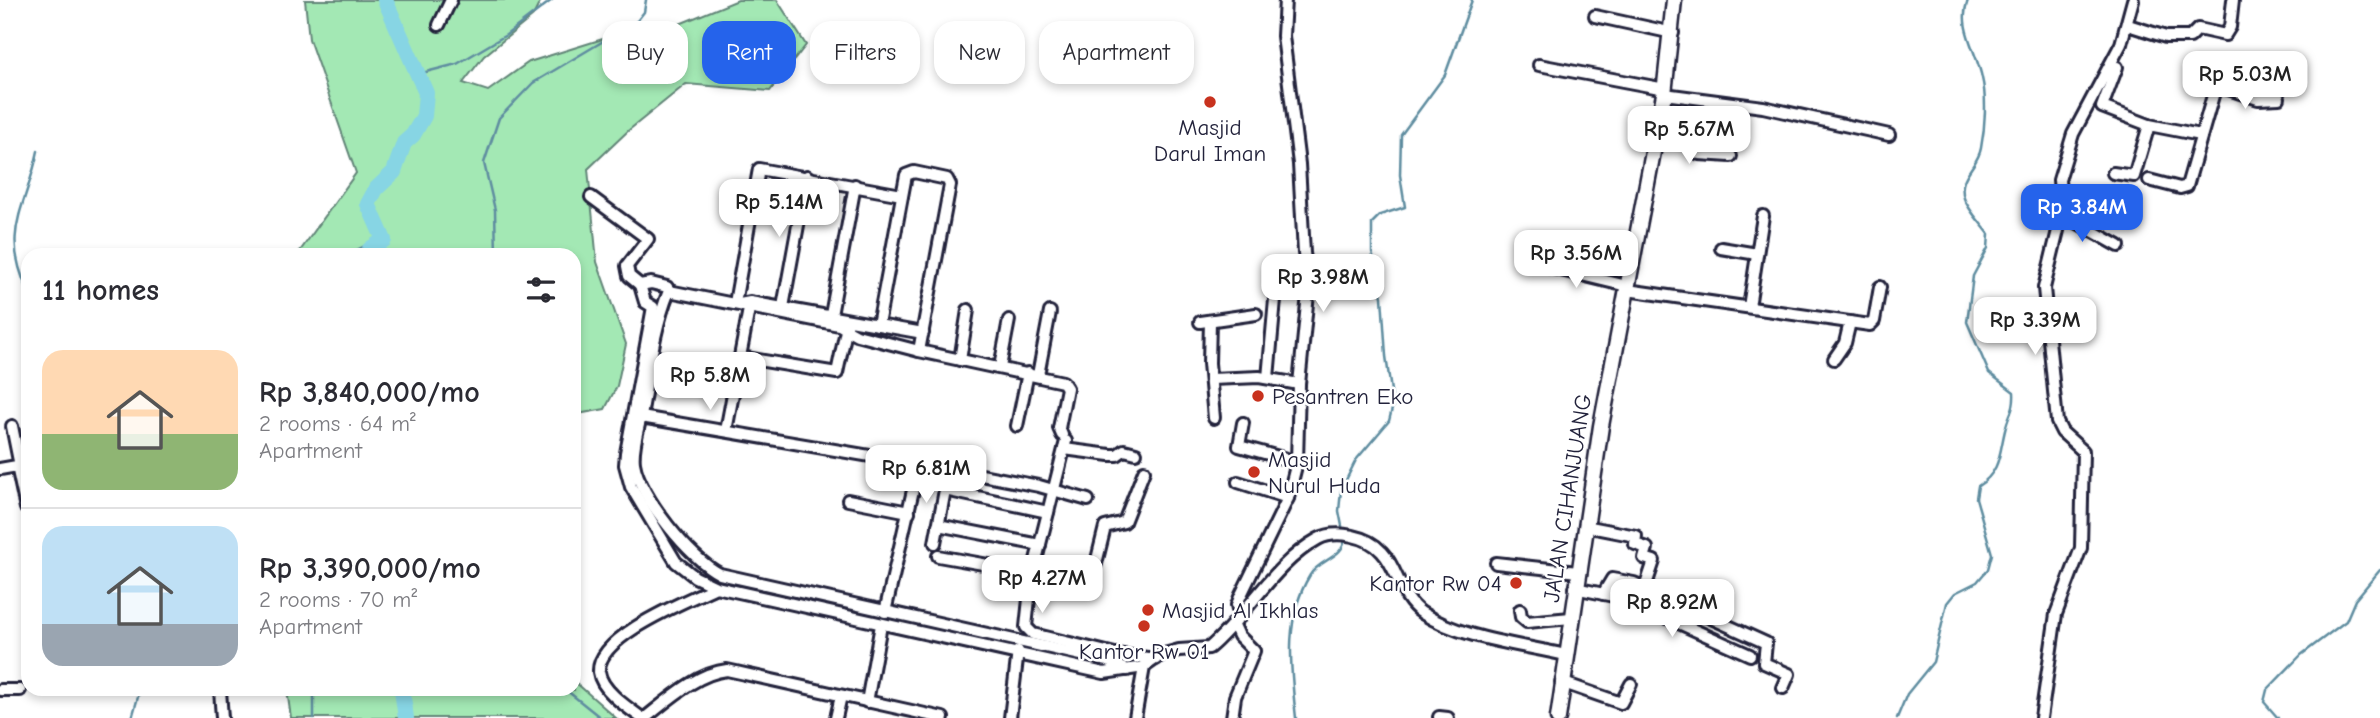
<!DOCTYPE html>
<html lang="en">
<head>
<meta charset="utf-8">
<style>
  :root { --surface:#fff; --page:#f2f2f3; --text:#2b2b33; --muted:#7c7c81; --line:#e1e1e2; --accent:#2563eb }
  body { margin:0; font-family:"Comic Neue",sans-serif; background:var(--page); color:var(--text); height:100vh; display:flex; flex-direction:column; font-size:26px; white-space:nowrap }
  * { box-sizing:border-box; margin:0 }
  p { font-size:23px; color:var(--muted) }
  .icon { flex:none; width:38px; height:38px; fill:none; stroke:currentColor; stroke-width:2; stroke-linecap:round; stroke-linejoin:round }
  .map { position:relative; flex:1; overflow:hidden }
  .panel { position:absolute; left:21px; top:248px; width:560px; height:448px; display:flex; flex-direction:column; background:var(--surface); border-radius:21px; box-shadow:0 4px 10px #0003 }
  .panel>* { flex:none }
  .guide { position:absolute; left:602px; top:21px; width:665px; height:63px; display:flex; gap:14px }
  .price { position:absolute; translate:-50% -60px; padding:0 16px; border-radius:14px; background:#fff; color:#222; font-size:23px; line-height:46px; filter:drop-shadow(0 2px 4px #0008) }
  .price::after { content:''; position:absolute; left:50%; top:42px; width:21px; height:16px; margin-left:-10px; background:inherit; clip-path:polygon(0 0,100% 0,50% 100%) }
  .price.current { background:var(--accent); color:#fff }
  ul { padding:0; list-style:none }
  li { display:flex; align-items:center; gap:21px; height:175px; padding:0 21px }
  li+li { border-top:2px solid var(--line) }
  li span { display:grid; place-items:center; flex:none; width:196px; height:140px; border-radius:21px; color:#555 }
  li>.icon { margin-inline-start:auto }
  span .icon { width:84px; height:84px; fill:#fffc; stroke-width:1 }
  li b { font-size:30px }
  h2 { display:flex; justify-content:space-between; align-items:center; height:84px; padding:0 21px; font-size:30px }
  .tag { padding:0 24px; border-radius:21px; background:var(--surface); box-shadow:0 4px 10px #0003; font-size:24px; line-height:63px }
  .tag.current { background:var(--accent); color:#fff }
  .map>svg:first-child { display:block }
  .green { fill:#a3e8b4; stroke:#628578; stroke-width:2 }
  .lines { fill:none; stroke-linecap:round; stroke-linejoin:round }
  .stream { stroke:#5f8da0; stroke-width:2.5 }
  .river { stroke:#87d5e4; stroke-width:16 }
  .minor-casing { stroke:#22223b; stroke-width:16 }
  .major-casing { stroke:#22223b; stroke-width:19 }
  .minor { stroke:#fff; stroke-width:10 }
  .major { stroke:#fff; stroke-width:14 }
  .poi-dot { fill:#c8321e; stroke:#fff; stroke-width:2.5 }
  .labels { text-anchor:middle; stroke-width:5; stroke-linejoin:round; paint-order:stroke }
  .poi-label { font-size:23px; fill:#22223b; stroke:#fff; text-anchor:start }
  .street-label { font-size:23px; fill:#22223b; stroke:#fff }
</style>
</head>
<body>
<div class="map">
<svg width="2380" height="718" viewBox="0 0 2380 718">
  <rect width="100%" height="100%" fill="#fff"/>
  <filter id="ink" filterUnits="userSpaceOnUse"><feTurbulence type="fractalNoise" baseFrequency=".0143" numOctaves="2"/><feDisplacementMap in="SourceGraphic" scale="14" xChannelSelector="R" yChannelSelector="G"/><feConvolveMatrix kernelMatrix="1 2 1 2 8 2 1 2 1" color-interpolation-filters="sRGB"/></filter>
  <g filter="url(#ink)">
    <g class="green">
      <path d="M305 0H541L533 16 484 56 463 83 488 91 529 62 609 37 655 34 738 0H777L806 45 770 91 686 84 629 130 588 169 597 262 626 344 617 386 605 409 578 414 574 426V256H292L300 251 356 173 309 39Z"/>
      <path d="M574 681 616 718H291L287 690H574Z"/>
    </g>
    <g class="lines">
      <g class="stream">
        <path d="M418 74 457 64 506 35 552 0"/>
        <path d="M345 256 384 236"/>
        <path d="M496 256 495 210 484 163 499 118 533 83 637 21 644 12 646 0"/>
        <path d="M28 291C0 231 26 209 38 151"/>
        <path d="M1343 531 1339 511 1341 490 1356 460 1389 421 1393 405 1386 356 1382 297 1372 252V223L1380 215 1405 207 1400 175 1401 135 1445 75 1472 0"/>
        <path d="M566 690 601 718"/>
        <path d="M132 718 140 690"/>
        <path d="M314 718V690"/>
        <path d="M1296 718C1291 670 1283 619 1310 575 1319 559 1345 558 1345 537"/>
        <path d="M1897 718 1907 694 1933 662 1947 603 1955 593 1977 582 1988 569 1992 554 1976 498 1978 486C2003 471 1999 448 2007 423 2011 411 2015 406 2014 392L1989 373 1967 322 1973 276 1988 248 1989 234C1981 223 1968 210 1964 198 1957 176 1978 167 1981 148 1985 128 1987 98 1982 78 1977 51 1957 27 1968 0"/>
        <path d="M2278 718 2264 702 2267 690 2301 655 2346 621 2355 600 2380 570"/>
      </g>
      <g class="river">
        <path d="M369 256 370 249 384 240 368 204 376 189 394 172 404 143 413 135 424 116 426 93 385 0"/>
        <path d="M402 690 406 718"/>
      </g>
      <defs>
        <g id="minor">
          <path d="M1595 16 1673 33"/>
          <path d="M439 25 451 0"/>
          <path d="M2128 25 2166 37H2190L2198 29 2225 35 2230 27 2233 0"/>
          <path d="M1539 65 1665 89"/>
          <path d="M2117 67 2102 107 2149 125 2200 135"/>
          <path d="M1664 94 1763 107 1889 135"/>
          <path d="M1657 132 1692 142 1699 154 1731 156"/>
          <path d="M2113 173 2134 176 2149 125"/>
          <path d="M2149 180 2180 188 2187 186 2216 85 2258 99 2279 98"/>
          <path d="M591 197 648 239 627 266 629 276 640 285 651 283 667 287 669 291C653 330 649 374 641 416 638 430 632 448 634 463 639 496 691 560 720 574L1108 661 1127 670"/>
          <path d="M2062 214 2119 246"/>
          <path d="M1721 248 1757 254"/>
          <path d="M1532 263 1627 286"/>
          <path d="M640 285 645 302 653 307 626 453 625 465 631 487 676 562 695 577 716 587 1104 673 1144 667 1161 655 1179 650 1209 648C1247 616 1273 564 1318 539 1336 529 1368 536 1382 552 1399 570 1399 597 1422 613 1462 639 1519 644 1565 655"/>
          <path d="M1627 290 1870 325 1874 321 1880 287"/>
          <path d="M669 291 839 325 857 335 919 351 1063 382 1067 388 1059 428 1062 435"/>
          <path d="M735 303 759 169 902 195"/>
          <path d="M740 304 750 302 923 333"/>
          <path d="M783 307 807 176"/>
          <path d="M1749 307 1763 216"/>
          <path d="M831 315 855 185"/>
          <path d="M1210 321 1209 363 1214 418"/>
          <path d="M1200 322 1256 314"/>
          <path d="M878 325 906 175 914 172 947 179 950 185 919 351"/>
          <path d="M740 357 837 373 848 321"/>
          <path d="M1834 359 1845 343 1850 322"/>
          <path d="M960 360 968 310"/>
          <path d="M1000 367 1009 320"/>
          <path d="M1038 375 1050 312"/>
          <path d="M1268 378 1277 277"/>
          <path d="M1211 379 1259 377 1299 384"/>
          <path d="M635 416 976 474 1039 486 1088 500"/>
          <path d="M1243 423 1239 446 1297 462"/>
          <path d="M12 426 20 466"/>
          <path d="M1017 426 1028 373"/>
          <path d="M726 431 749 309"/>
          <path d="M1066 441 1031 580 1026 627 1033 634 1115 654 1156 659"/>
          <path d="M1064 449 1110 455H1117L1124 450 1136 453"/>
          <path d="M17 466 26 508"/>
          <path d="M0 469 28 464"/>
          <path d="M1238 482 1288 498"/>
          <path d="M945 490 1048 512"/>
          <path d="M848 500 909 512"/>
          <path d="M938 525 1040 545"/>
          <path d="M1585 526 1636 536 1635 544 1647 548 1644 558 1654 561 1645 588"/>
          <path d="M935 543 948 474"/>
          <path d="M938 556 1033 573"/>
          <path d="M1496 563 1578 572"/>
          <path d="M1031 580 1089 592 1105 527 1124 522 1144 471"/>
          <path d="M1575 588 1623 598 1750 655"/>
          <path d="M1603 594 1612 579 1634 583 1766 643 1764 663 1789 674 1783 688"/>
          <path d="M1520 610 1521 617 1527 622 1571 618"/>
          <path d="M885 612 919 464"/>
          <path d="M1240 617 1237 605 1240 597 1288 498 1297 462 1299 384 1309 284 1304 253 1299 164 1283 36 1285 0"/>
          <path d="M1561 682 1621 703 1631 684"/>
          <path d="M0 690H20"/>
          <path d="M220 690 222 718"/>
          <path d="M867 702 881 625"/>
          <path d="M1439 717 1448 718"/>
          <path d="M642 718C628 708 601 690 599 672 596 636 689 600 716 587"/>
          <path d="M645 718C668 700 697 673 727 670L943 718"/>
          <path d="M836 718 841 696"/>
          <path d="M1010 718 1018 651"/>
          <path d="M1135 718 1144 667"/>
          <path d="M1232 718 1235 697 1254 651 1239 636 1234 625"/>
          <path d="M2041 718 2056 614 2081 548 2083 451 2062 432 2057 422 2044 288 2062 214 2059 180 2073 134 2121 44 2133 0"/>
        </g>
        <path id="major" d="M1558 718 1601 426 1664 94 1674 0"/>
      </defs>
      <use href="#minor" class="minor-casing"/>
      <use href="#major" class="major-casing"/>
      <use href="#minor" class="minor"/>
      <use href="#major" class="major"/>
    </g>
  </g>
  <g class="poi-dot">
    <circle cx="1210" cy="102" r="7"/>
    <circle cx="1258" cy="396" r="7"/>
    <circle cx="1254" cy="472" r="7"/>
    <circle cx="1516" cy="583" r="7"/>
    <circle cx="1148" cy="610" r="7"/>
    <circle cx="1144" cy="626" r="7"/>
  </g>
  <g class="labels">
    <g class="poi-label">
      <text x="1210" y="135" text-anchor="middle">Masjid<tspan x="1210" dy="26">Darul Iman</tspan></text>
      <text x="1272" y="404">Pesantren Eko</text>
      <text x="1268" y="467">Masjid<tspan x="1268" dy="26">Nurul Huda</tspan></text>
      <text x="1502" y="591" text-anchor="end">Kantor Rw 04</text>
      <text x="1162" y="618">Masjid Al Ikhlas</text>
      <text x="1144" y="659" text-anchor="middle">Kantor Rw 01</text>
    </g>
    <g class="street-label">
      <text transform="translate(1567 498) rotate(-81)" y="8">JALAN CIHANJUANG</text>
    </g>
  </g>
</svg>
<b class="price" style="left:2245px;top:111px">Rp 5.03M</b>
<b class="price" style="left:1689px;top:166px">Rp 5.67M</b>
<b class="price" style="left:779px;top:239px">Rp 5.14M</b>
<b class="price current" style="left:2082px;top:244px">Rp 3.84M</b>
<b class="price" style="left:1576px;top:290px">Rp 3.56M</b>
<b class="price" style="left:1323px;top:314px">Rp 3.98M</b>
<b class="price" style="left:2035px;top:357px">Rp 3.39M</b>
<b class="price" style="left:710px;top:412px">Rp 5.8M</b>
<b class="price" style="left:926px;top:505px">Rp 6.81M</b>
<b class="price" style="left:1042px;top:615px">Rp 4.27M</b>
<b class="price" style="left:1672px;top:639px">Rp 8.92M</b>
<div class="guide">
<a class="tag">Buy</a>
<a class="tag current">Rent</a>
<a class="tag">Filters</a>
<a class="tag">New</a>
<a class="tag">Apartment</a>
</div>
<section class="panel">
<h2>11 homes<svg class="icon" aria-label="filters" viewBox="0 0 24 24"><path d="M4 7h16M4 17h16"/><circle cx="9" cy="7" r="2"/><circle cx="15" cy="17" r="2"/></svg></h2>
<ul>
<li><span style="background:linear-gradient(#ffd9b3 60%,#8fb573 0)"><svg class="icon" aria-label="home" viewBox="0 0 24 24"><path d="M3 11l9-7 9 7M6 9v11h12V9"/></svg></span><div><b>Rp 3,840,000/mo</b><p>2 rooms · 64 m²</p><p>Apartment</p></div></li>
<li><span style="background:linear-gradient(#bfe0f5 70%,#9aa5b1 0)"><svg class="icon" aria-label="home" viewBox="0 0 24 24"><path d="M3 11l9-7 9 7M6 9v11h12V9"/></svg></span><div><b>Rp 3,390,000/mo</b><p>2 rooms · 70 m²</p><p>Apartment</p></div></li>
</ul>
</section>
</div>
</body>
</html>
